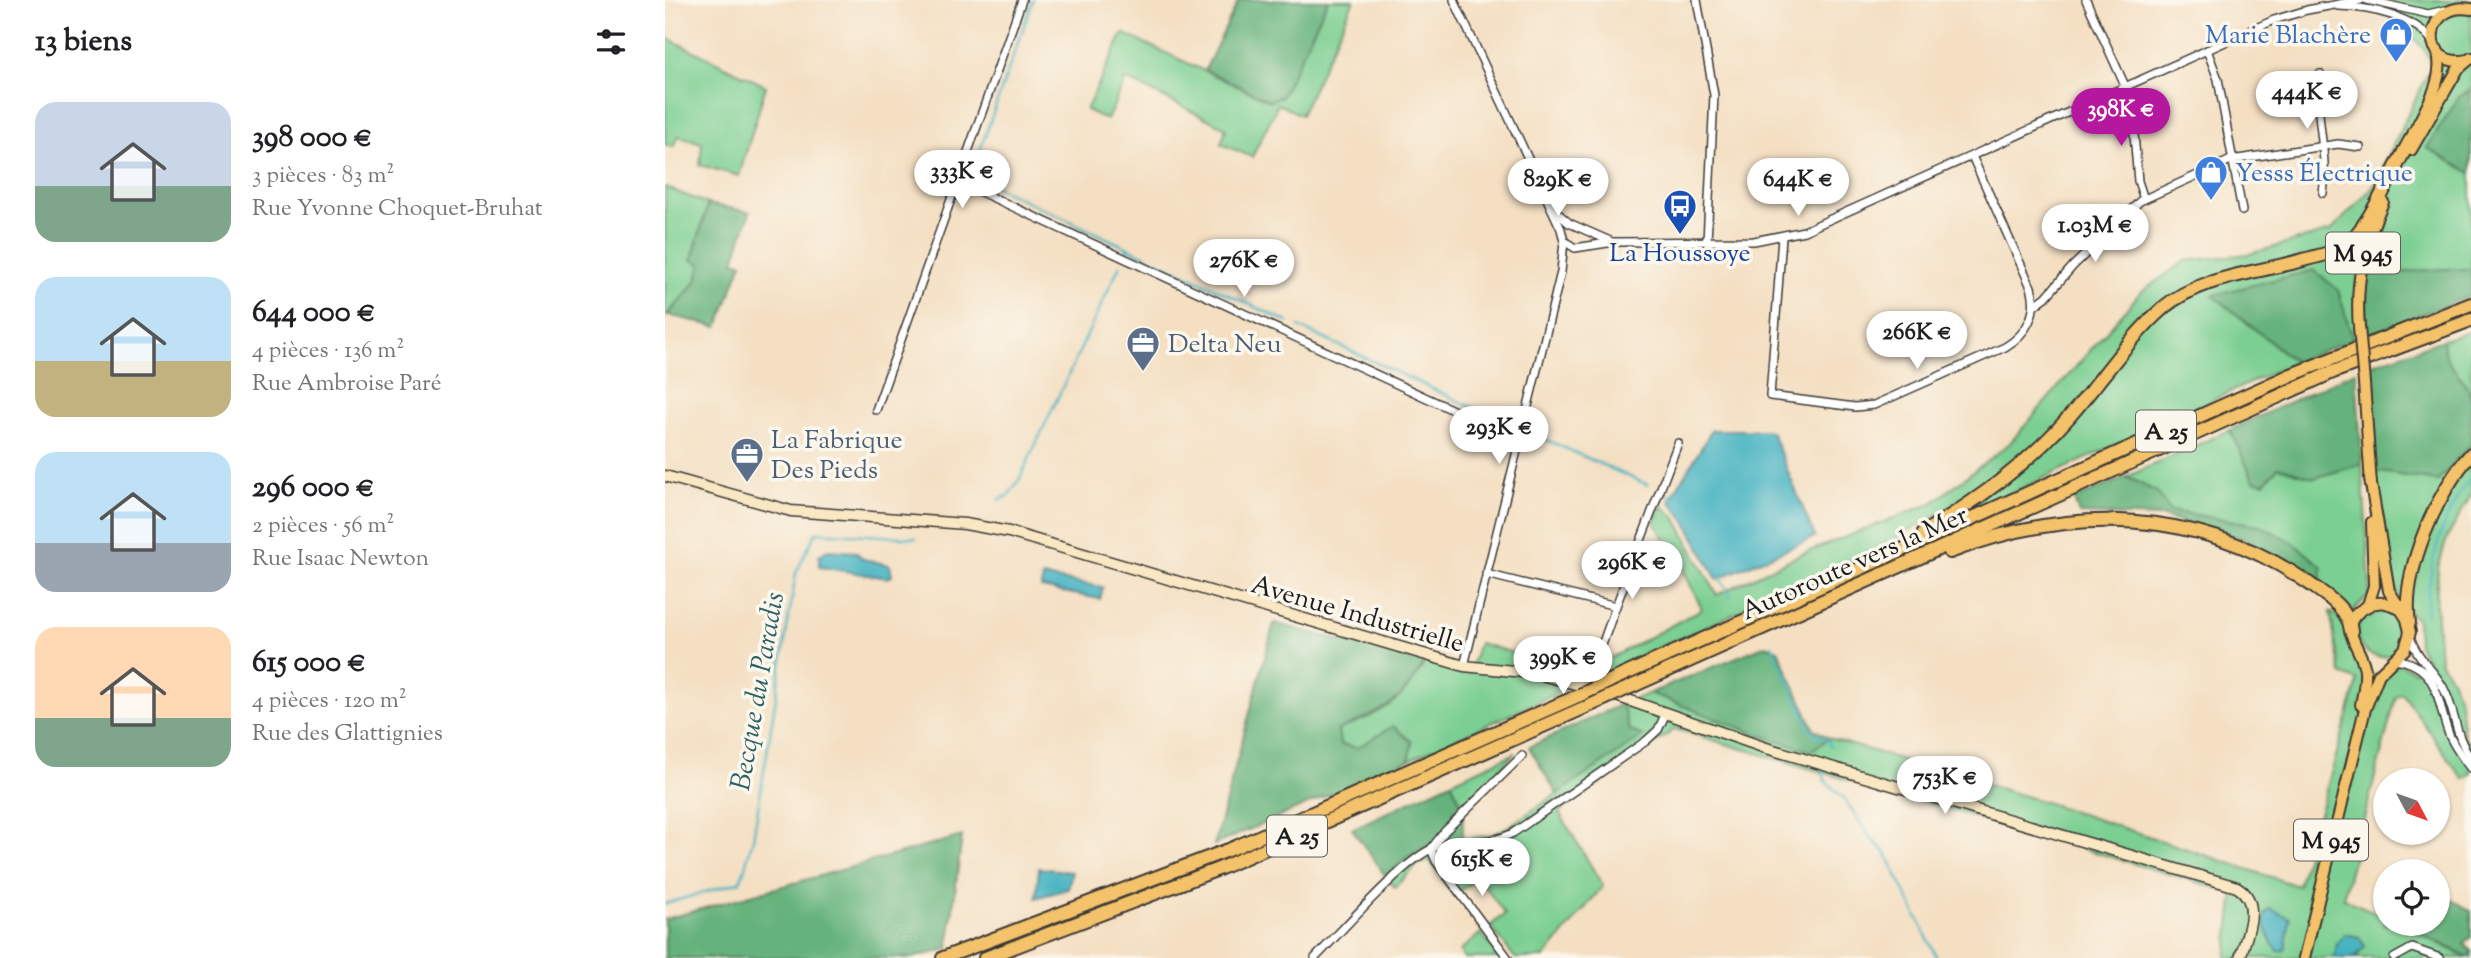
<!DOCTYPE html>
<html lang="fr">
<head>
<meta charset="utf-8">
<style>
  :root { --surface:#fff; --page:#f2f2f2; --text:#202124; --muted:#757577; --accent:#b5179e }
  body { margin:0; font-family:"Sorts Mill Goudy",serif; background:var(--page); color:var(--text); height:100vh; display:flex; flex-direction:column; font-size:26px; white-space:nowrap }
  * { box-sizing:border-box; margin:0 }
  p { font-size:23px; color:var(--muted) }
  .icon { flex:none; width:38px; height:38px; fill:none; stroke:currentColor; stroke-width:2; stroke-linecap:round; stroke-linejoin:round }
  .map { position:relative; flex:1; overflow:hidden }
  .sheet { display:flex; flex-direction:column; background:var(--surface); width:665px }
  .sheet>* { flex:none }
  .needle { width:46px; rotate:131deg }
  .tools { position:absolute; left:1708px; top:768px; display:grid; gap:14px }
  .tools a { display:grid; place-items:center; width:77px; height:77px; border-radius:50%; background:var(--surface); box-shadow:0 2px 5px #0004; font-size:35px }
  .price { position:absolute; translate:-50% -60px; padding:0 16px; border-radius:24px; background:#fff; color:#222; font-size:23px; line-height:46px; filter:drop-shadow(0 2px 4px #0008) }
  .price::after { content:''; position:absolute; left:50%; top:42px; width:21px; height:16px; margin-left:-10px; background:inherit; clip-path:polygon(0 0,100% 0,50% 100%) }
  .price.current { background:var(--accent); color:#fff }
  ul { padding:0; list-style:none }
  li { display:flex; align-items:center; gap:21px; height:175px; padding:0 35px }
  li span { display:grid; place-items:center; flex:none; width:196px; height:140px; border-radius:21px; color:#555 }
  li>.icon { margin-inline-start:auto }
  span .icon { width:84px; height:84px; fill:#fffc; stroke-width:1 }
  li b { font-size:30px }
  h2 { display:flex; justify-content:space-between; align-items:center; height:84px; padding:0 35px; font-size:30px }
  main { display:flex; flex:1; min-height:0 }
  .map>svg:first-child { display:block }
  .green { fill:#7ccf92; stroke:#4c7657; stroke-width:2 }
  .forest { fill:#65b27c; stroke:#40674c; stroke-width:2 }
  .water { fill:#45b2c1; stroke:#30676e; stroke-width:2 }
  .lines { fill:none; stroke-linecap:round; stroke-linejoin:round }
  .stream { stroke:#45b2c1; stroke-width:2.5 }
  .street-casing { stroke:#3c3935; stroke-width:10 }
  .secondary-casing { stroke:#3c3935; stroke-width:13 }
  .primary-casing { stroke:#3c3935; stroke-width:14 }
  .highway-casing { stroke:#3c3935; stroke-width:16 }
  .street { stroke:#fff; stroke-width:7 }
  .secondary { stroke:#fae7c3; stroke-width:10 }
  .primary { stroke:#f3c26a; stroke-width:10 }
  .highway { stroke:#f3c26a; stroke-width:12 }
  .primary-bridge-casing { stroke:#3c3935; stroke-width:14; stroke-linecap:butt }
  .highway-bridge-casing { stroke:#3c3935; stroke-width:16; stroke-linecap:butt }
  .primary-bridge { stroke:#f3c26a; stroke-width:10 }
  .highway-bridge { stroke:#f3c26a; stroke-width:12 }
  .labels { text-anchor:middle; stroke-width:7; stroke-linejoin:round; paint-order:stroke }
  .shield { fill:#fbf7ec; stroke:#5f5e5a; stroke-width:2 }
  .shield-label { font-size:24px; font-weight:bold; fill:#1c1c1c }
  .shop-label { font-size:26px; fill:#366cbe; stroke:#fbf7ec; text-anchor:end }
  .transit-label { font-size:26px; fill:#164399; stroke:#fbf7ec }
  .service-label { font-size:26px; fill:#4e5e75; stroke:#fbf7ec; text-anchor:start }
  .street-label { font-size:26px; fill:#1c1c1c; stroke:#fbf7ec }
  .water-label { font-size:28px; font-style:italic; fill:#2e6066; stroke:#fbf7ec }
</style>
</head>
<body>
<main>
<section class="sheet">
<h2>13 biens<svg class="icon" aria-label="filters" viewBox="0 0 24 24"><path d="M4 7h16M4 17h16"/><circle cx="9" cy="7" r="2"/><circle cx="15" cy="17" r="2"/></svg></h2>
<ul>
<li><span style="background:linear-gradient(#c9d6e8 60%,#7fa58c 0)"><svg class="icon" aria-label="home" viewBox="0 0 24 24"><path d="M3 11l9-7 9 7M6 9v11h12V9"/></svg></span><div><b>398 000 €</b><p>3 pièces · 83 m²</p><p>Rue Yvonne Choquet-Bruhat</p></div></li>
<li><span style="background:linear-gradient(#bfe0f5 60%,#c2b280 0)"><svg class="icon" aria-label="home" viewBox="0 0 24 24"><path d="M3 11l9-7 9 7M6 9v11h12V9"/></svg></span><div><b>644 000 €</b><p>4 pièces · 136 m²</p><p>Rue Ambroise Paré</p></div></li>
<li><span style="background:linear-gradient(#bfe0f5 65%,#9aa5b1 0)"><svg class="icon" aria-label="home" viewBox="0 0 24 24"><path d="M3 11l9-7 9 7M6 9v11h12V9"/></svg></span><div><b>296 000 €</b><p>2 pièces · 56 m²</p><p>Rue Isaac Newton</p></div></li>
<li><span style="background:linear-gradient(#ffd9b3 65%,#7fa58c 0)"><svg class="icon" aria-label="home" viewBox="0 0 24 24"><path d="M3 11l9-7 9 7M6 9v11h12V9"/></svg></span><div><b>615 000 €</b><p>4 pièces · 120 m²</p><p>Rue des Glattignies</p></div></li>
</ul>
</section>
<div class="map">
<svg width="1806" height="958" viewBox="0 0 1806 958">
  <rect width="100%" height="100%" fill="#fbf7ec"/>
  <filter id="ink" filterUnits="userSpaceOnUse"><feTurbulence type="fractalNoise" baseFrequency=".0143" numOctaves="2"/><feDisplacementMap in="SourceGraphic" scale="14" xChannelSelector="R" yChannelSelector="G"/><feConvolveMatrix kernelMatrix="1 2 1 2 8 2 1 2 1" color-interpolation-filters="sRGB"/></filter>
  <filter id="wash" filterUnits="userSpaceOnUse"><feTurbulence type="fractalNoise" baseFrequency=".00686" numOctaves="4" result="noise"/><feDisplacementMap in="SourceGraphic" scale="28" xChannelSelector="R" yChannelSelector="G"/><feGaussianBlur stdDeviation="1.57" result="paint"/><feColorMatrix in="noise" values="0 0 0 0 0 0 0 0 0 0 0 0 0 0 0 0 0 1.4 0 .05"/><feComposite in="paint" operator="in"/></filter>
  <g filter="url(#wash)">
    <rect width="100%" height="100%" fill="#f4dfc2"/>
    <g class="green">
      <path d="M663 0H689L636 115 613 104 587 157 556 144 561 128 461 79 442 120 421 110 458 33 604 101 617 96Z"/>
      <path d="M1728 0H1806V90L1794 97 1762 148 1806 173V269L1700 275 1699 310 1702 335 1688 340 1673 291 1549 295 1630 362 1312 509 1302 499 1193 558 744 760 747 742 692 749 675 744 673 730C717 712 736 705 760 662L804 673 814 643 918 673 1037 609 1017 567 989 522 996 505 1010 517 1052 595 1132 556 1267 503 1344 444 1475 293 1520 261 1584 254 1666 231 1708 187 1766 67C1764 46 1742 33 1725 24Z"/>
      <path d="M0 37 101 86 74 176 35 165 37 143 13 136 8 147 0 145Z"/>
      <path d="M0 187 43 204 27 259 37 264 32 280 0 317Z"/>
      <path d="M1806 331V399L1798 380 1779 359 1778 340Z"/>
      <path d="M1565 430 1590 481 1600 483 1613 466 1649 478 1697 464 1705 584 1704 595 1687 612 1655 585 1555 520 1504 511 1492 492 1461 477Z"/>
      <path d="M1806 444V495L1782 538 1773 568 1771 604 1775 661 1788 681 1795 702 1799 738 1806 746V774L1798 779 1737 693 1731 697 1678 898 1720 917V924H1735L1803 958H1561L1569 893 1010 729 894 812 938 886 879 958H850L825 926 840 914 813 877 789 896 765 861 753 864 730 887 721 877 738 859 759 845 826 835 844 826 978 736 964 730 957 704 985 693 1091 734 1146 751 1164 738 1380 802 1633 886 1693 681 1676 674 1665 612 1680 620 1683 645 1698 672 1716 677 1723 669 1735 664 1750 671 1763 661 1753 645 1752 621 1732 595 1709 471 1773 481Z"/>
      <circle cx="1716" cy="633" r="24"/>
      <path d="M850 753 798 807 786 782Z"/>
      <path d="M816 933 836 958H799L795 951Z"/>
    </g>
    <g class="forest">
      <path d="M574 0H663L617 96 605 101 540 70Z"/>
      <path d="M1806 90V173L1762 148 1794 97Z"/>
      <path d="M43 204 85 212 69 261 77 263 53 327 3 315 32 280 36 264 27 260Z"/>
      <path d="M1779 269H1806V296L1702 335 1700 275Z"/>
      <path d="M1649 270 1673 290 1688 340 1630 362 1548 295Z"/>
      <path d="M1778 340C1780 374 1800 371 1806 398 1806 412 1806 430 1806 444L1773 481 1709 471 1704 365Z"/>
      <path d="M1691 371 1697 464 1649 478 1613 467 1600 483 1589 481 1565 430Z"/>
      <path d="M1461 477 1492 492 1505 511 1594 525 1629 543 1657 567 1655 585 1580 539 1498 517 1414 514 1409 499Z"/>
      <path d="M609 623 760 662C735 707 717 710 673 730L675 744 692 748 728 726 747 742 744 760 549 845Z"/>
      <path d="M1101 645 1113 650 1149 729 1164 738 1146 751 1091 734 985 693Z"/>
      <path d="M957 704 964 730 978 736 892 794 864 747Z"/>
      <path d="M786 782 798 807V838C759 845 749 847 721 877L687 829Z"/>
      <path d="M297 836 283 949 247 958H0V919Z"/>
      <path d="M1778 894 1806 911V937L1799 943 1806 951V958L1735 924H1773V897Z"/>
    </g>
    <g class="water">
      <path d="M1046 430H1102L1107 433 1150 537 1052 579 1020 520 1005 501C1018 474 1033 457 1046 430Z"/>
      <path d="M163 550 191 552 198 559 225 565 227 576 222 578 154 567V555Z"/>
      <path d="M378 577 438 587 435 599 376 588Z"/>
      <path d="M374 868 407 872 403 889 371 898Z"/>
      <path d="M1605 909 1625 918 1620 950 1613 951C1606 944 1598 924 1599 915Z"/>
      <path d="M1680 934 1694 937 1700 947 1690 958H1670L1672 943Z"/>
    </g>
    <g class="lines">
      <g class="stream">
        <path d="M368 0 309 167 314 179 463 248"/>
        <path d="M461 252 463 248 623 322"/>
        <path d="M634 327 839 422"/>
        <path d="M866 433 983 485"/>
        <path d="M1000 493 1009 498"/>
        <path d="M334 500 343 496 354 480 455 265"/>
        <path d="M1054 576 1066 597"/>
        <path d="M1761 617C1764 566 1774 519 1806 477"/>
        <path d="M1107 645 1146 730 1150 735 1162 739 1165 746"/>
        <path d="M1158 771 1160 781 1179 798 1206 839 1221 853 1272 958"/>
        <path d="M0 904 74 882 77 877 88 839 131 573 151 532 251 538"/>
      </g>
    </g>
  </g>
  <g filter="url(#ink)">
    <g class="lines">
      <defs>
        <g id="street">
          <path d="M789 0 896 229 899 241 896 272 799 666"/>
          <path d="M1032 0 1049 95 1042 242"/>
          <path d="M1421 0 1466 99 1473 181 1479 199"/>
          <path d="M1702 0 1763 14 1780 10"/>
          <path d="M1673 6C1702 7 1750 16 1767 41"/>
          <path d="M1542 50 1553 79 1577 211"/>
          <path d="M1655 74C1648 114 1664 153 1658 193"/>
          <path d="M292 181 855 441"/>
          <path d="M889 210 904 223 945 241"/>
          <path d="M1117 237 1105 396 1190 407 1209 405 1340 347C1362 334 1374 312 1366 287L1307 156"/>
          <path d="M899 241 910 248 949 242 1089 241 1139 231 1609 20 1642 10 1696 0"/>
          <path d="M1369 306 1381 297 1408 266 1475 201 1566 160 1673 144 1695 147"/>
          <path d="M211 410 357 0"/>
          <path d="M821 574 951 606 1013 443"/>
          <path d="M1745 637C1751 657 1768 669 1778 687 1791 711 1789 735 1806 759"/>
          <path d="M883 657C899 661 918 669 933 656L951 606"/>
          <path d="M1730 659C1777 666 1771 704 1785 737 1791 749 1798 759 1806 769"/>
          <path d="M650 958C675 933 740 858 769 848 794 839 823 846 848 833L981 741 993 730 1001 713"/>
          <path d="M843 958 771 861 766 849 780 831 857 756"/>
          <path d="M1729 958 1747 948 1775 958"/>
        </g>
        <path id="secondary" d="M0 476 126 511 300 524 344 532 799 666 869 673 937 691 1098 747 1572 887C1598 902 1581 936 1575 958"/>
        <g id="primary">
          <path d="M1803 60C1753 70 1758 0 1806 9"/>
          <path d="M1748 134C1760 109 1782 78 1772 49"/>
          <path d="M1746 150 1793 69 1806 58"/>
          <path d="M1694 327C1690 280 1699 244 1718 202"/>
          <path d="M1699 383 1706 485"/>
          <path d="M1703 605 1709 586 1707 522"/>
          <path d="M1696 705C1698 694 1701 682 1700 671 1699 649 1667 625 1701 607 1712 600 1722 602 1733 608"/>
          <path d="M1639 958 1700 709 1714 674 1740 649 1745 632 1742 619 1724 591 1705 478"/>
        </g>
        <g id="highway">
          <path d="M1259 532C1312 501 1363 464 1404 417 1435 382 1463 339 1498 308 1535 276 1593 273 1638 260 1653 256 1670 253 1683 243 1705 225 1730 166 1746 139"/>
          <path d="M1285 552C1405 505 1534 508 1642 582 1660 595 1684 608 1686 631"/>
          <path d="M1744 623C1736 573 1772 491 1806 454"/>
          <path d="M945 681 1626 375 1806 304"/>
          <path d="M970 685 1668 372 1806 320"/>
          <path d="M278 958 566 849 915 695"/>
          <path d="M320 958 556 868 939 699"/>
        </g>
      </defs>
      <use href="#street" class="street-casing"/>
      <use href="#secondary" class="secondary-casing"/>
      <use href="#primary" class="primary-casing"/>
      <use href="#highway" class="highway-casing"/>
      <use href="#street" class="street"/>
      <use href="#secondary" class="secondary"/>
      <use href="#primary" class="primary"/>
      <use href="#highway" class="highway"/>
      <defs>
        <path id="primary-bridge" d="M1694 327 1699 383"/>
        <g id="highway-bridge">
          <path d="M915 695 945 681"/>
          <path d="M939 699 970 685"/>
        </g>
      </defs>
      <use href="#primary-bridge" class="primary-bridge-casing"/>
      <use href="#highway-bridge" class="highway-bridge-casing"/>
      <use href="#primary-bridge" class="primary-bridge"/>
      <use href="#highway-bridge" class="highway-bridge"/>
    </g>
  </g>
  <defs>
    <symbol id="shop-pin" viewBox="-11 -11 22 30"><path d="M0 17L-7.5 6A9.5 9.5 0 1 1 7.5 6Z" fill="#3f7fe0" stroke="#fbf7ec"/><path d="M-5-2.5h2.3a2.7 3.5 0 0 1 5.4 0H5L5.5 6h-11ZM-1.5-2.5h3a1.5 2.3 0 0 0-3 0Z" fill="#fff"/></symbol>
    <symbol id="bus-pin" viewBox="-11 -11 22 30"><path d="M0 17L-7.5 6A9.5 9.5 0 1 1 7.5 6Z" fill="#1a4fb4" stroke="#fbf7ec"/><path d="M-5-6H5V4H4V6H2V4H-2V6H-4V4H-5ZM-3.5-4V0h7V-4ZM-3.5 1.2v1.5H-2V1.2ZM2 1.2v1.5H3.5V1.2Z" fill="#fff"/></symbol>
    <symbol id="office-pin" viewBox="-11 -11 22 30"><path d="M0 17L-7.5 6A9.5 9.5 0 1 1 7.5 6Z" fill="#5c6f8a" stroke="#fbf7ec"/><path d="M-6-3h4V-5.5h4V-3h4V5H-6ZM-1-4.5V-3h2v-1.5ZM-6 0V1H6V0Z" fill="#fff"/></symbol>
  </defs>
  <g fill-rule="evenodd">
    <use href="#shop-pin" x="1712" y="15" width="38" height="52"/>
    <use href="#shop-pin" x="1527" y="153" width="38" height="52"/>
    <use href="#bus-pin" x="996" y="187" width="38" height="52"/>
    <use href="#office-pin" x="459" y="324" width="38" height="52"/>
    <use href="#office-pin" x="63" y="435" width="38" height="52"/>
  </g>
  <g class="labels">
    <g class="shield">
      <rect x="1661" y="232.5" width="74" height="41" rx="5"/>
      <rect x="1471" y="410.5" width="60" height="41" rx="5"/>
      <rect x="602" y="815.5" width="60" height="41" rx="5"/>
      <rect x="1629" y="819.5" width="74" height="41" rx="5"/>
    </g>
    <g class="shield-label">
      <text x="1698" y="261">M 945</text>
      <text x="1501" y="439">A 25</text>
      <text x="632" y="844">A 25</text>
      <text x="1666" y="848">M 945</text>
    </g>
    <g class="shop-label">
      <text x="1706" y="43">Marie Blachère</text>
      <text x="1570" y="181" text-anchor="start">Yesss Électrique</text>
    </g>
    <g class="transit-label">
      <text x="1015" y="261">La Houssoye</text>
    </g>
    <g class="service-label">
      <text x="503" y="352">Delta Neu</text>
      <text x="106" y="448">La Fabrique<tspan x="106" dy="30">Des Pieds</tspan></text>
    </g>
    <g class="street-label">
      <text transform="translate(1189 562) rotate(-24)" y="9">Autoroute vers la Mer</text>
      <text transform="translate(693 613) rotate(16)" y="9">Avenue Industrielle</text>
    </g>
    <g class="water-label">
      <text transform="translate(91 691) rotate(-80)" y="10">Becque du Paradis</text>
    </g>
  </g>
</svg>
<div class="tools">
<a><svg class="needle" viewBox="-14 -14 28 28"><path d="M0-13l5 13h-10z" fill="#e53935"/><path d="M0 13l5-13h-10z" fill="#757577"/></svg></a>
<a><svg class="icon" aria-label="locate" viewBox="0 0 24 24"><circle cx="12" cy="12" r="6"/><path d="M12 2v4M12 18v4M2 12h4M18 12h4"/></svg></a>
</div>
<b class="price" style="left:1642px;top:131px">444K €</b>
<b class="price current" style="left:1456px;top:148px">398K €</b>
<b class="price" style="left:297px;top:210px">333K €</b>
<b class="price" style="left:893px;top:218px">829K €</b>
<b class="price" style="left:1133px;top:218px">644K €</b>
<b class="price" style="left:1430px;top:264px">1.03M €</b>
<b class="price" style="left:579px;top:299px">276K €</b>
<b class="price" style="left:1252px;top:371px">266K €</b>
<b class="price" style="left:834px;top:466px">293K €</b>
<b class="price" style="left:967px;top:601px">296K €</b>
<b class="price" style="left:898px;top:696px">399K €</b>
<b class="price" style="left:1280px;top:816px">753K €</b>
<b class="price" style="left:817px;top:898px">615K €</b>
</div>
</main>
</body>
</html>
